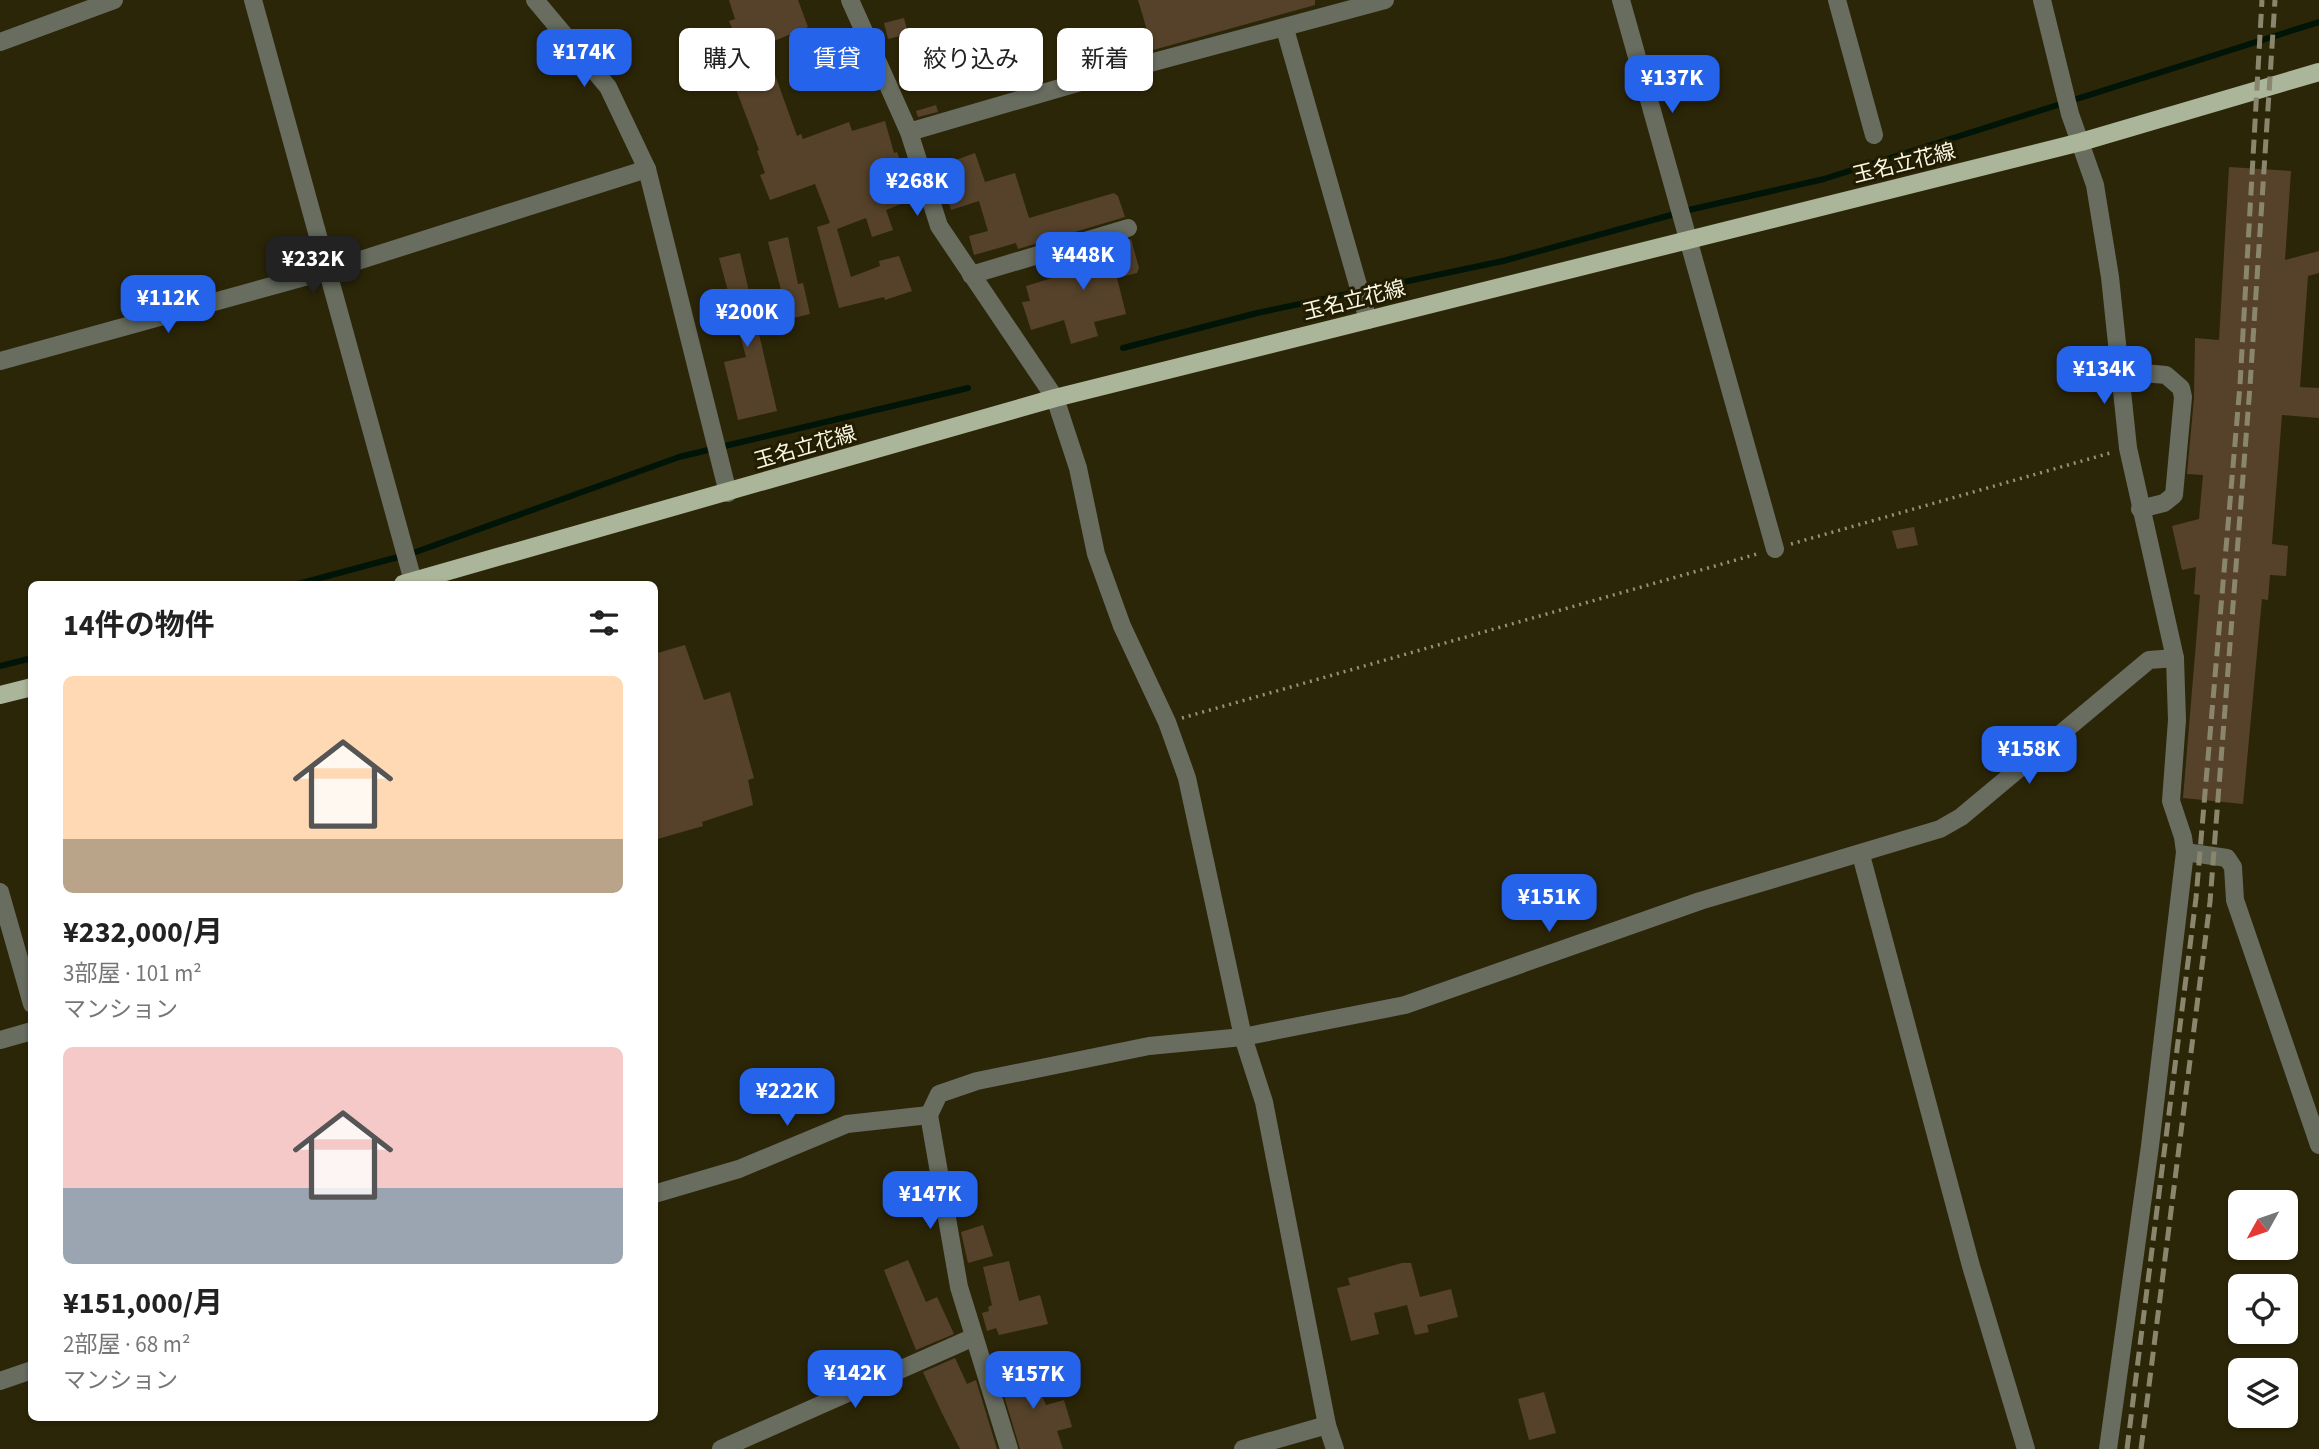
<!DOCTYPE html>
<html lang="ja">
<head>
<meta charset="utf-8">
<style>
  :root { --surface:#fff; --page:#f6f6f6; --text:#222; --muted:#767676; --accent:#2563eb }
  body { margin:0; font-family:"Source Sans 3","Noto Sans JP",sans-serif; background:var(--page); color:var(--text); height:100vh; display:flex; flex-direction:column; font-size:26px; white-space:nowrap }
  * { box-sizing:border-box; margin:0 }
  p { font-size:23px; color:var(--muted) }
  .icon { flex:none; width:38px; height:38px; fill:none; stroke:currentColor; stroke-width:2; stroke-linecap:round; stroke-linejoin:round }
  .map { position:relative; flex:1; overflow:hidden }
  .sheet { position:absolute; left:28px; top:581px; width:630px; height:840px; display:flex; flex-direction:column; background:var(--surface); border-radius:10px; box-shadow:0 2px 5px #0004 }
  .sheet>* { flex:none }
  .banner { position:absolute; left:679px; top:28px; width:665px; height:63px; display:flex; gap:14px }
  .needle { width:46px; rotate:230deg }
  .tools { position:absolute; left:2228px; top:1190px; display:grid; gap:14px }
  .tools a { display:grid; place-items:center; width:70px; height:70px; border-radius:10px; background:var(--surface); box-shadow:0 2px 5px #0004; font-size:35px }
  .price { position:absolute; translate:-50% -60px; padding:0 16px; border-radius:14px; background:var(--accent); color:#fff; font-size:23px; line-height:46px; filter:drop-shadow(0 2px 4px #0008) }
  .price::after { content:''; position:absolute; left:50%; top:42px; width:21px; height:16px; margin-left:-10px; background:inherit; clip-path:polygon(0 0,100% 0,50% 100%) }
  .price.selected { background:#222; color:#fff }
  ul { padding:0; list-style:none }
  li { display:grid; align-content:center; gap:14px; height:371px; padding:0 35px }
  li span { display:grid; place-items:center; height:217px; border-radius:10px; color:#555 }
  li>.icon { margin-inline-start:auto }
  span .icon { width:126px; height:126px; fill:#fffc; stroke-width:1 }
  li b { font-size:30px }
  h2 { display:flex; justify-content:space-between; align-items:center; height:84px; padding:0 35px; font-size:30px }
  .tag { padding:0 24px; border-radius:10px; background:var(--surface); box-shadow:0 2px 5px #0004; font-size:24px; line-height:63px }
  .tag.selected { background:var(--accent); color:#fff }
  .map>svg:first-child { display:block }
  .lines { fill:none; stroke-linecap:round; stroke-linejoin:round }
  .stream { stroke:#001407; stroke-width:6 }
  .building { fill:#56422a }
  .path { stroke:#96917a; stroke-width:3.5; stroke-dasharray:2 5; stroke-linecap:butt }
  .minor { stroke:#686d60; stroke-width:18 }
  .major { stroke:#aab59a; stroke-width:18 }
  .rail { stroke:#8a856d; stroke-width:5; stroke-dasharray:14 7; stroke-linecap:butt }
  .labels { text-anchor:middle; stroke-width:6; stroke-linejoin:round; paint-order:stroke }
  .street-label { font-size:21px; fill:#f8f5e3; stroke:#221c00 }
</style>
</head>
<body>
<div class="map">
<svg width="2319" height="1449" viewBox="0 0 2319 1449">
  <rect width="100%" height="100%" fill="#2c2608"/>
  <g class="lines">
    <g class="stream">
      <path d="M1123 348 1257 313 1503 261 1693 209 1824 179 2319 22"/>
      <path d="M298 584 413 553 679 457 968 388"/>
      <path d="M0 666 32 658"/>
    </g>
  </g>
  <g class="building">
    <path d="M729 0H798L808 27 743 54 729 21 735 19Z"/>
    <path d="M1138 0H1315V5L1153 50Z"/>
    <path d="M904 18 908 34 888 39 884 23Z"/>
    <path d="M774 72 797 136 801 134 803 139 849 122 852 131 885 121 894 153 897 152 914 199 886 210 893 230 872 237 866 218 837 229 851 277 880 266 879 261 899 256 912 291 885 300 884 297 839 308 817 227 830 223 815 184 770 200 760 175 765 173 757 151 759 150 734 84Z"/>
    <path d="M936 105 938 112 918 117 916 111Z"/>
    <path d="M975 153 985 182 1015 173 1029 218 1114 193 1118 196 1125 217 1018 249 1016 243 974 255 969 236 988 231 979 201 951 210 937 167Z"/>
    <path d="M2229 167 2291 171 2285 260 2319 251V273L2308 276 2300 387 2319 388V418L2282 415 2272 544 2288 546 2286 576 2270 575 2268 600 2262 599 2243 804 2183 798 2200 595 2194 594 2196 567 2182 570 2172 526 2199 519 2203 475 2187 474 2194 398 2195 338 2219 340Z"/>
    <path d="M788 237 798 284 803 283 810 314 789 319 768 242Z"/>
    <path d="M1131 239 1139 268 1137 273 1117 278 1126 314 1094 322 1098 336 1071 344 1064 320 1031 330 1022 302 1030 301 1026 286 1069 273 1065 259Z"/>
    <path d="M740 253 777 411 738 420 724 362 746 357 719 258Z"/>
    <path d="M1914 527 1918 545 1897 549 1892 531Z"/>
    <path d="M685 645 704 700 730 692 754 778 748 780 753 805 702 822 703 826 654 840V654Z"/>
    <path d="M983 1225 993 1256 968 1263 961 1232Z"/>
    <path d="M908 1260 926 1302 937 1297 954 1334 916 1350 884 1270Z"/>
    <path d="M1009 1261 1019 1301 1040 1295 1048 1324 999 1335 996 1328 987 1331 982 1313 989 1311 988 1307 992 1305 983 1267Z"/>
    <path d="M1402 1263H1411L1420 1297 1451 1289 1458 1317 1427 1325 1429 1332 1415 1335 1407 1305 1374 1313 1379 1334 1351 1341 1337 1288 1350 1285 1348 1278Z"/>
    <path d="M955 1358 967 1384 976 1380 997 1449H960L941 1411 923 1372Z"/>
    <path d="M1027 1363 1046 1405 1064 1400 1072 1427 1057 1431 1063 1449H1020L998 1376Z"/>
    <path d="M1544 1392 1556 1433 1529 1440 1518 1399Z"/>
  </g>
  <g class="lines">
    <g class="path">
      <path d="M1791 544 2110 453"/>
      <path d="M1182 718 1757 554"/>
    </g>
    <g class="minor">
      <path d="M253 0 413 581"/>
      <path d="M535 0 608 87 647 169 728 493"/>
      <path d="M850 0 909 132 939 226 1055 398 1078 468 1096 554 1122 626 1167 722 1187 778 1243 1037 1264 1102 1327 1425 1335 1449"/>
      <path d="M1621 0 1775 549"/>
      <path d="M1837 0 1874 135"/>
      <path d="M2042 0 2070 114 2095 185 2110 277 2128 448 2175 658 2177 720 2171 801 2183 837 2185 852 2150 1146 2108 1449"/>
      <path d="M1285 29 1368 320"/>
      <path d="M0 42 114 0"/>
      <path d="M909 132 1094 78 1385 0"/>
      <path d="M971 275 1128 228"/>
      <path d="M0 361 326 271 647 169"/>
      <path d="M2120 371 2166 375 2181 388 2183 397 2174 495 2164 503 2140 509"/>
      <path d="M2185 852 2227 858 2233 867 2235 900 2319 1145"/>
      <path d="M1861 855 1971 1266 2026 1449"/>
      <path d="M0 892 32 1004"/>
      <path d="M0 1040 32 1031"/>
      <path d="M654 1194 739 1169 847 1124 929 1115"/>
      <path d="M0 1381 32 1370"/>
      <path d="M721 1449 974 1337"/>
      <path d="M1009 1449 959 1287 929 1115 939 1094 977 1081 1149 1046 1243 1037 1405 1005 1700 901 1940 829 1961 817 2149 660 2175 658"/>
      <path d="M1243 1449 1327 1425"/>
    </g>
    <g class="major">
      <path d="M403 584 1055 398 2081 142 2319 72"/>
      <path d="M0 695 32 687"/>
    </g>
    <g class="rail">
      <path d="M2127 1449 2196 898 2240 385 2262 0"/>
      <path d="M2141 1449 2210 902 2250 386 2275 0"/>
    </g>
  </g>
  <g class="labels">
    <g class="street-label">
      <text transform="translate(1904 163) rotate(-14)" y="7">玉名立花線</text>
      <text transform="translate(1354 300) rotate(-14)" y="7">玉名立花線</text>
      <text transform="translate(805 447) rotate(-16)" y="7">玉名立花線</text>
    </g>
  </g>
</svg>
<div class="tools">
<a><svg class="needle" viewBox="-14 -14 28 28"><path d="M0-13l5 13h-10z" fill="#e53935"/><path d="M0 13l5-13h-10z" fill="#767676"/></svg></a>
<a><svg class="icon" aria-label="locate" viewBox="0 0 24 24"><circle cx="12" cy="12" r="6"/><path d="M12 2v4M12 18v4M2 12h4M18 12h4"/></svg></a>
<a><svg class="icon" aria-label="layers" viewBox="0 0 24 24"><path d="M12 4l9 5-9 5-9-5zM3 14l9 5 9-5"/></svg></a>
</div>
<b class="price" style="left:584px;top:89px">¥174K</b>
<b class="price" style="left:1672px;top:115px">¥137K</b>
<b class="price" style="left:917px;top:218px">¥268K</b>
<b class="price" style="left:1083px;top:292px">¥448K</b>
<b class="price selected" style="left:313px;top:296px">¥232K</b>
<b class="price" style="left:168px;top:335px">¥112K</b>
<b class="price" style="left:747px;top:349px">¥200K</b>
<b class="price" style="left:2104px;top:406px">¥134K</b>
<b class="price" style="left:2029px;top:786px">¥158K</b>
<b class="price" style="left:1549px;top:934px">¥151K</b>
<b class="price" style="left:787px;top:1128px">¥222K</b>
<b class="price" style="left:930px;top:1231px">¥147K</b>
<b class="price" style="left:855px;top:1410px">¥142K</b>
<b class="price" style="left:1033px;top:1411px">¥157K</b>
<div class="banner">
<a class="tag">購入</a>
<a class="tag selected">賃貸</a>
<a class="tag">絞り込み</a>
<a class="tag">新着</a>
</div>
<section class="sheet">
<h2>14件の物件<svg class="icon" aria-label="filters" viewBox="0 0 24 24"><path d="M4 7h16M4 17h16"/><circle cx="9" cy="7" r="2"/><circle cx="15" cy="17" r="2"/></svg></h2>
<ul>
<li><span style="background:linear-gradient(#ffd9b3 75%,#b9a48a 0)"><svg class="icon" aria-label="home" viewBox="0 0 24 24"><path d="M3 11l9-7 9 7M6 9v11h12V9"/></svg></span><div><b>¥232,000/月</b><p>3部屋 · 101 m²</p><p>マンション</p></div></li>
<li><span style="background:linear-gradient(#f6c9c9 65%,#9aa5b1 0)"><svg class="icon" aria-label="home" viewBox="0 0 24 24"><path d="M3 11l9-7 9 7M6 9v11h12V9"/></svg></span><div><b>¥151,000/月</b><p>2部屋 · 68 m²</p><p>マンション</p></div></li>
</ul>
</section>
</div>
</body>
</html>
